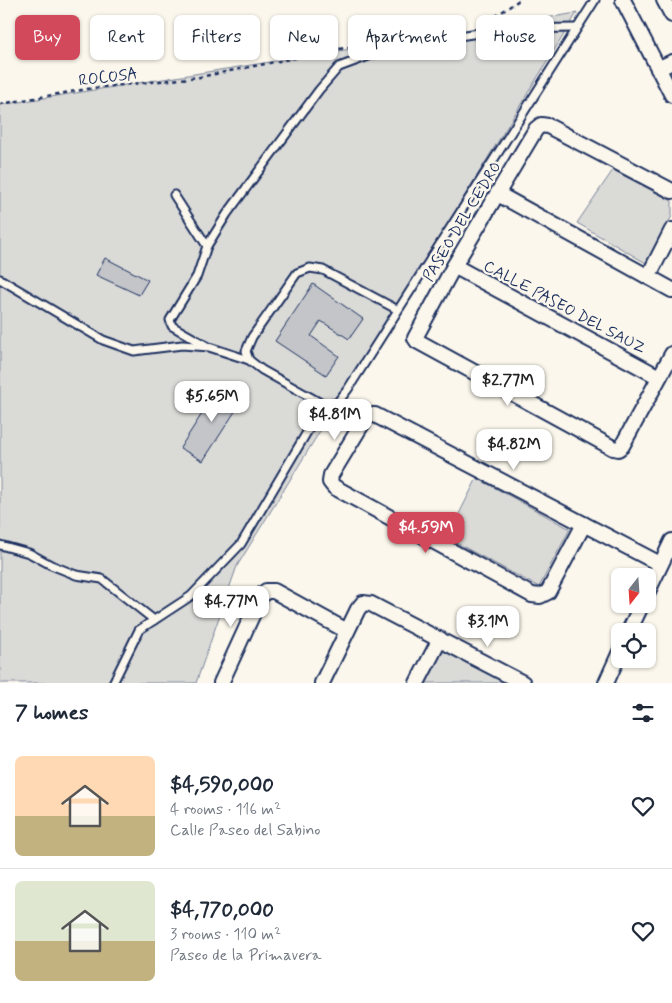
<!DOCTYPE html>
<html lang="en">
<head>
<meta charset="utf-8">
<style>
  :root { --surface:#fff; --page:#f2f2f3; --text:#1f2937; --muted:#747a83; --line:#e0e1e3; --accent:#d1495b }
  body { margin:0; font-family:Mynerve,sans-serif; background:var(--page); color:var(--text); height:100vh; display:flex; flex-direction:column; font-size:19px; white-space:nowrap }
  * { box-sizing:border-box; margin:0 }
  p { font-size:16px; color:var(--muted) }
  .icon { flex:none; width:28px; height:28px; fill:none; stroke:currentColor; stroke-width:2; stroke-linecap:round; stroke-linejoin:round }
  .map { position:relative; height:683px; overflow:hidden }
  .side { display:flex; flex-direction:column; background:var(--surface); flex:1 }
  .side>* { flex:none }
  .banner { position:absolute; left:15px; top:15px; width:642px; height:45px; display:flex; gap:10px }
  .needle { width:32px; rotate:197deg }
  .buttons { position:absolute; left:611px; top:568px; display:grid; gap:10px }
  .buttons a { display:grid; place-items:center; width:45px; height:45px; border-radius:8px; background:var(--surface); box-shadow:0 1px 4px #0004; font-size:25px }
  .price { position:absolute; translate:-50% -42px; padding:0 11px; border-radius:10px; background:#fff; color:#222; font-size:16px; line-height:32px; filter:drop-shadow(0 1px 2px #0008) }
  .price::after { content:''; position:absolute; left:50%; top:30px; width:15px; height:11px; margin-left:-8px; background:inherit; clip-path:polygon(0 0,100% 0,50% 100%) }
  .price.on { background:var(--accent); color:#fff }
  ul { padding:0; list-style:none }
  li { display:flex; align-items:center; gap:15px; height:125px; padding:0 15px }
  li+li { border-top:1px solid var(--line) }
  li span { display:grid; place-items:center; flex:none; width:140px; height:100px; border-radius:8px; color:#555 }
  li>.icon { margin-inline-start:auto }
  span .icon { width:60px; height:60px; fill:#fffc; stroke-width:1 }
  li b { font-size:21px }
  h2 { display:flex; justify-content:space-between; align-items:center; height:60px; padding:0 15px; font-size:21px }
  .chip { padding:0 18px; border-radius:8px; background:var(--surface); box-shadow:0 1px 4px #0004; font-size:18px; line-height:45px }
  .chip.on { background:var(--accent); color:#fff }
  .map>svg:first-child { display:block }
  .green { fill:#dadad7; stroke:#7a849a }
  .building { fill:#c3c5c9; stroke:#1b2f5e }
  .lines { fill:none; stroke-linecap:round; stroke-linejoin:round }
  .service-casing { stroke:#1b2f5e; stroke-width:11 }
  .minor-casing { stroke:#1b2f5e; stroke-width:18 }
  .path { stroke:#1b2f5e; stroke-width:2.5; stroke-dasharray:4 4; stroke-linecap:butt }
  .service { stroke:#fbf7ec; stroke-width:7 }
  .minor { stroke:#fbf7ec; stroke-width:14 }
  .labels { text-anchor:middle; stroke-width:4.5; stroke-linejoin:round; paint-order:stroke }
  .street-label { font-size:16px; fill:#1b2f5e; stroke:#fbf7ec }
</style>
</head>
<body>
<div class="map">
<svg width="672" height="683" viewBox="0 0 672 683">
  <rect width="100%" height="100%" fill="#fbf7ec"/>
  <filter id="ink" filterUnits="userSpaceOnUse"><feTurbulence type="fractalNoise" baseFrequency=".02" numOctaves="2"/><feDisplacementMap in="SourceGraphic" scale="10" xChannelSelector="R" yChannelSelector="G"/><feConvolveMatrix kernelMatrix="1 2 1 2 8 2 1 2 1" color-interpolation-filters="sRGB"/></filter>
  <g filter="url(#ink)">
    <g class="green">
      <path d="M577 13 237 566 196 683H0V105Z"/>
      <path d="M613 170 672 201V216L646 263 577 223Z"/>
      <path d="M477 478 570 529 539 587 447 538Z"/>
      <path d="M441 646 508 683H422Z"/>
    </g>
    <g class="building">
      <path d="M105 258 148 280 139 295 96 275Z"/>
      <path d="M313 284 363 319 349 339 321 321 311 336 339 356 326 375 275 341Z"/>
      <path d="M221 384 243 399 203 461 180 448Z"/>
    </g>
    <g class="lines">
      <defs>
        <g id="service">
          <path d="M174 195 207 246 197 276 170 320 172 326 207 346"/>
          <path d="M207 246 227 214 319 90 339 67 398 45 506 29 576 28"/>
          <path d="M0 279 103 340 134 351 182 345 209 347 249 360"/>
          <path d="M398 310 323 270 310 268 297 273 252 337 246 351 249 360 262 370 319 402 328 404 337 403 348 389 595 0"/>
          <path d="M0 545 29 553 51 565 76 575 102 579 154 620"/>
          <path d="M113 683 139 630 191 596 241 544 310 427 328 404"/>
        </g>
        <g id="minor">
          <path d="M623 0 672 95"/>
          <path d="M664 0 672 15"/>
          <path d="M658 69 672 62"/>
          <path d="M672 191 548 126 541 125 536 129 454 266 415 338 417 341 613 448 618 449 622 446 672 354"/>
          <path d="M498 194 672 290"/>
          <path d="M454 266 659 377"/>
          <path d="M648 277 672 230"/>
          <path d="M584 524 548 592 540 596 532 595 334 487 330 482 331 475 365 419 369 415H375L660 564"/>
          <path d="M648 591 672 541"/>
          <path d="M629 631 642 604"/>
          <path d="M221 683 261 596 266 591H274L347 631"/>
          <path d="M322 683 358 609 363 603 371 604 523 683"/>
          <path d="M417 683 440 639"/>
          <path d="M606 683 620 652"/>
        </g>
      </defs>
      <use href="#service" class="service-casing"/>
      <use href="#minor" class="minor-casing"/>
      <g class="path">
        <path d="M489 21 519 0"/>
        <path d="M0 104 93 88 200 77 374 42"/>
      </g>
      <use href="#service" class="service"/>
      <use href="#minor" class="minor"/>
    </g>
  </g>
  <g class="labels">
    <g class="street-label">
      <text transform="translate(108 76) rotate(-7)" y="6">ROCOSA</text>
      <text transform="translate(461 221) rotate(-59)" y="6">PASEO DEL CEDRO</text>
      <text transform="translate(565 306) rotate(28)" y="6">CALLE PASEO DEL SAUZ</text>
    </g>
  </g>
</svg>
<div class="buttons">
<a><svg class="needle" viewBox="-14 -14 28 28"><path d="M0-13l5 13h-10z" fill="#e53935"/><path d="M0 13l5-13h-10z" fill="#747a83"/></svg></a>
<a><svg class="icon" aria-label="locate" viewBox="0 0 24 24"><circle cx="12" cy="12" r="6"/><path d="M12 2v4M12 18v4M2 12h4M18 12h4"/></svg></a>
</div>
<b class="price" style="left:508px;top:407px">$2.77M</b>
<b class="price" style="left:212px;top:423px">$5.65M</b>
<b class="price" style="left:335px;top:441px">$4.81M</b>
<b class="price" style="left:514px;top:471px">$4.82M</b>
<b class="price on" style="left:426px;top:554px">$4.59M</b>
<b class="price" style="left:231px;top:628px">$4.77M</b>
<b class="price" style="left:488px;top:648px">$3.1M</b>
<div class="banner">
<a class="chip on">Buy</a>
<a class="chip">Rent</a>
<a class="chip">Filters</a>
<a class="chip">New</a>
<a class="chip">Apartment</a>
<a class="chip">House</a>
</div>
</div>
<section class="side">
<h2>7 homes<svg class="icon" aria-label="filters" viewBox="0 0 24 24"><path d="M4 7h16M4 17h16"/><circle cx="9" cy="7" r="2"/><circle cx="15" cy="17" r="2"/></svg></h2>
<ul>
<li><span style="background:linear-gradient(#ffd9b3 60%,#c2b280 0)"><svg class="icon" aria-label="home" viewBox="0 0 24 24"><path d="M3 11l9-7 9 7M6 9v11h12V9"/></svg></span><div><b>$4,590,000</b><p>4 rooms · 116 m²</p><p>Calle Paseo del Sabino</p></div><svg class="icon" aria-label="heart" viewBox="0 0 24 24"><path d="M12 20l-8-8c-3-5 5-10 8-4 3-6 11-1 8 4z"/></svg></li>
<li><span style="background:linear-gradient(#dfe7d0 60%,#c2b280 0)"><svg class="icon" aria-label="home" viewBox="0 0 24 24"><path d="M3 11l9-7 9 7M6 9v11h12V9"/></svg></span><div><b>$4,770,000</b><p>3 rooms · 110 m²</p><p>Paseo de la Primavera</p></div><svg class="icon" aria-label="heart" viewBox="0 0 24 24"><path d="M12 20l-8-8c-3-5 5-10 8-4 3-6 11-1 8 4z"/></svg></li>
</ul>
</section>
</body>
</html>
